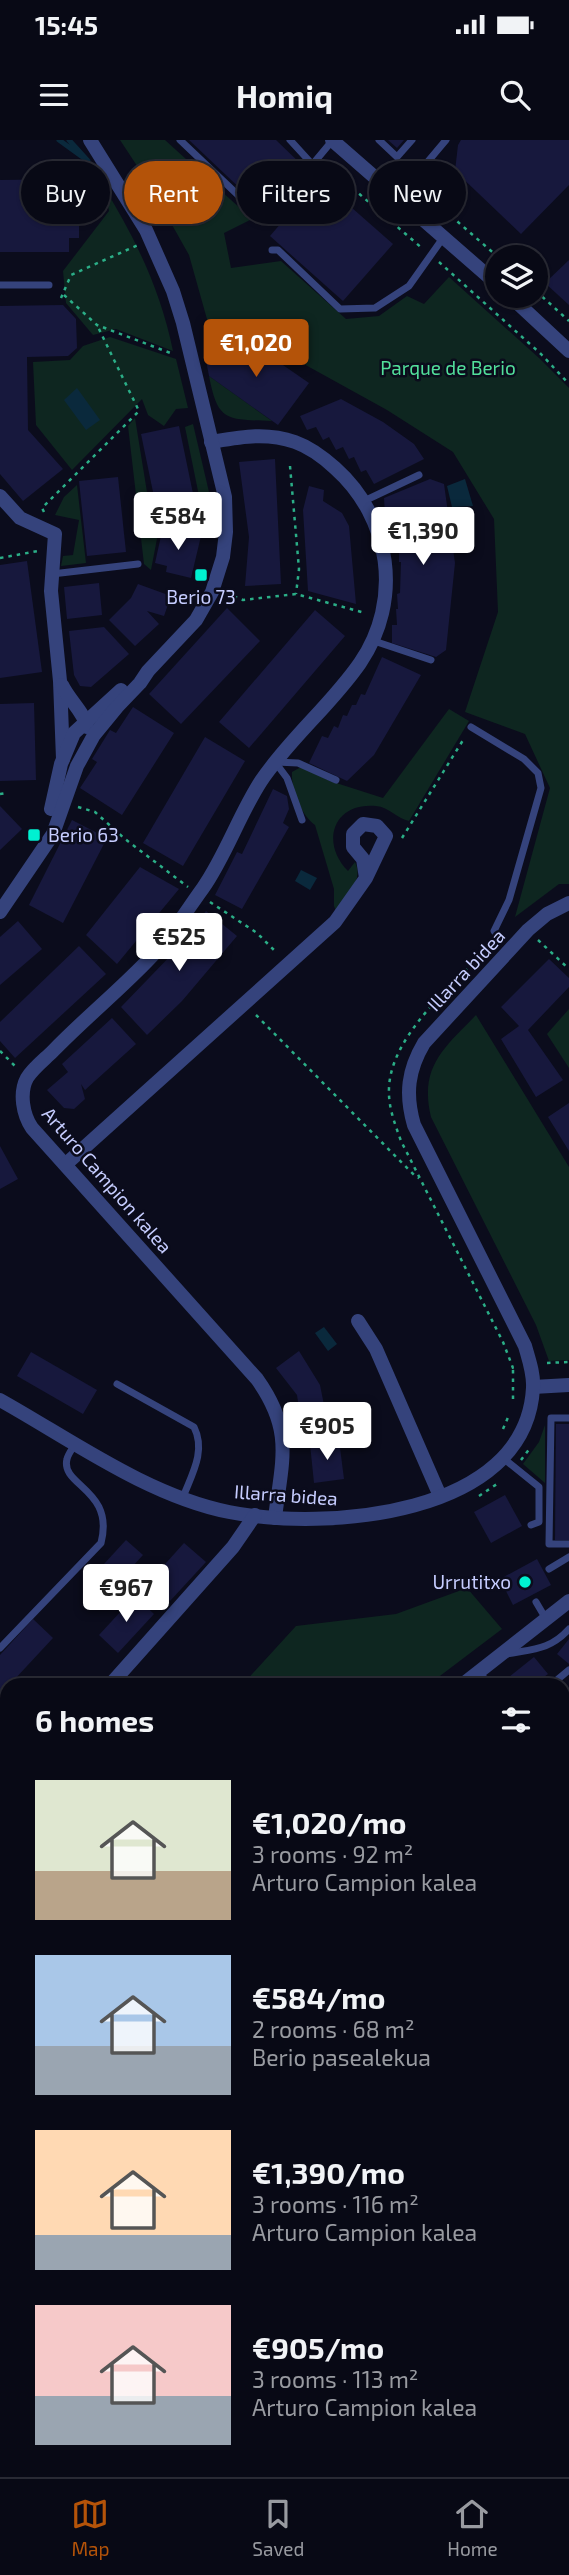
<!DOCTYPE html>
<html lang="en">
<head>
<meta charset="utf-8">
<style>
  :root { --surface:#080915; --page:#161722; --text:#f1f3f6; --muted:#989aa0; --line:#292a34; --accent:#b45309 }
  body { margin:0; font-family:"Exo 2",sans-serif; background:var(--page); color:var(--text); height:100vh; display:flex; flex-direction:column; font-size:26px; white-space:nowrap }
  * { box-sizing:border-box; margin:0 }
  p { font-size:23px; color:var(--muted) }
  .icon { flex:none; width:38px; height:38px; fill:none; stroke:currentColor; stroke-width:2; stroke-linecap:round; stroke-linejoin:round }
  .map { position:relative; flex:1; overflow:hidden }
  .side { position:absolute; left:0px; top:1538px; width:570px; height:800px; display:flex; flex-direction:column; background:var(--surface); border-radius:21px 21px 0 0; box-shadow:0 2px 5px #0004,0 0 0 2px var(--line) }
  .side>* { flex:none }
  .guide { position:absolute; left:21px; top:21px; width:528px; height:63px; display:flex; gap:14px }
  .tools { position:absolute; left:485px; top:105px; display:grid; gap:14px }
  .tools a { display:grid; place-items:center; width:63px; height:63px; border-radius:50%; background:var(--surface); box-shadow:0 2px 5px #0004,0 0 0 2px var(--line); font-size:35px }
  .price { position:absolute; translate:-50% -60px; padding:0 16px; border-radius:7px; background:#fff; color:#222; font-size:23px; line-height:46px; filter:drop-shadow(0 2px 4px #0008) }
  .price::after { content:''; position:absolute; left:50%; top:42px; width:21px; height:16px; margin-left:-10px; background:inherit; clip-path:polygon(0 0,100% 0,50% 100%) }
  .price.active { background:var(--accent); color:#fff }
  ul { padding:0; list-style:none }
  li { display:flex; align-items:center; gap:21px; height:175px; padding:0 35px }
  li span { display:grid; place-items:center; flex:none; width:196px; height:140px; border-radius:0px; color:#555 }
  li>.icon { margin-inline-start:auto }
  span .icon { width:84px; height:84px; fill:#fffc; stroke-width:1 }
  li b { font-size:30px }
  h2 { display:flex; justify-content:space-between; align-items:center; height:84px; padding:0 35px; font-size:30px }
  .tag { padding:0 24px; border-radius:32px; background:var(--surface); box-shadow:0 2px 5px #0004,0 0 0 2px var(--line); font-size:24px; line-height:63px }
  .tag.active { background:var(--accent); color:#fff }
  .status { display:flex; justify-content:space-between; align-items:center; height:49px; padding:0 35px; background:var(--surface); direction:ltr }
  .status svg { height:19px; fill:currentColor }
  header { display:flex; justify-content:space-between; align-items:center; height:91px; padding:0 35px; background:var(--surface); font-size:32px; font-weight:700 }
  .menu { display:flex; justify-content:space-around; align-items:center; height:98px; border-top:2px solid var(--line); background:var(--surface); font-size:19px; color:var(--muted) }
  .menu a { display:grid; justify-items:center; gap:4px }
  .menu .active { color:var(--accent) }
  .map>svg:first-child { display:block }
  .green { fill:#0e2620 }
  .water { fill:#0a293c }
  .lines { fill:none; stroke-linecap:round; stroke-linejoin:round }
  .stream { stroke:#0a293c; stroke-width:5 }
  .building { fill:#17183d }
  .path { stroke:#2bae87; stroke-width:2.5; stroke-dasharray:3.5 5; stroke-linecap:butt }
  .lane { stroke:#35437c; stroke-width:7 }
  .street { stroke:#35437c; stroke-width:14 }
  .poi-dot { fill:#00f1d1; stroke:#0b0c1c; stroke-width:2.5 }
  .labels { text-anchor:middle; stroke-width:5; stroke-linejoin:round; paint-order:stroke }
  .park-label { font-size:19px; fill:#52df9b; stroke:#0b0c1c }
  .poi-label { font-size:19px; fill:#c6cdff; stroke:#0b0c1c }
  .street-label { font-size:19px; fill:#c6cdff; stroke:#0b0c1c }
</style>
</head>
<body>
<div class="status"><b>15:45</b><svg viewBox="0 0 49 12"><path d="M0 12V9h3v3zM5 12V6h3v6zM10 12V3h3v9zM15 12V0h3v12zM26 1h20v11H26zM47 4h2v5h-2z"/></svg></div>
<header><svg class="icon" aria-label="menu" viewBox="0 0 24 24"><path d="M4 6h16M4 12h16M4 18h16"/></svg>Homiq<svg class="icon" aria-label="search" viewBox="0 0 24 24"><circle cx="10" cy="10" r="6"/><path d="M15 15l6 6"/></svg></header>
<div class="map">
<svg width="569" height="2337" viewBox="0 0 569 2337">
  <rect width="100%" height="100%" fill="#0b0c1c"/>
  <g class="green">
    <path d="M120 0H165L252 79 224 93 231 128 281 121 346 179 379 176 407 156 424 164 449 137 539 218 569 248V744H559L515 777 550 648 525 594 465 572 498 472 494 379 453 312 387 270 246 192 212 197 189 115 149 44Z"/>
    <path d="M103 46C135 97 161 151 173 211L116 189 93 195 66 163 63 131 109 71Z"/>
    <path d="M79 49 95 50V76H79Z"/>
    <path d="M110 197 176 219 188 268 176 269 164 286 148 275 142 259 72 330 36 285 33 222 70 220 83 206Z"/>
    <path d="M209 236 272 281C227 279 218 283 209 236Z"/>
    <path d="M135 278 152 383H160L151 430 144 424 128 286Z"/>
    <path d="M193 284 209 352 199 356 185 287Z"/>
    <path d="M77 345 86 423 61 426 63 416 73 415 79 380 55 375 64 357Z"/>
    <path d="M449 569 469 581 409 681C398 679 389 667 376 666 333 662 320 703 348 731L355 722C364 740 347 756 336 771L334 766V749L315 685C301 675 291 650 292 632L301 627 330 641 383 658Z"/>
    <path d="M569 869V928L547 894Z"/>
    <path d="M476 875 569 1027V1220L549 1221 536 1185 431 977C419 927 444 908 476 875Z"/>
    <path d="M545 1285V1343L523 1324 539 1302Z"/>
    <path d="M467 1448 502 1489 428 1545H242L296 1486 396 1474Z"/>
    <path d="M7 1869V2071L0 2073V1872Z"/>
    <path d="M569 2081V2337H100L101 2331H564V2083Z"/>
    <path d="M7 2095V2175H0V2096Z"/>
    <path d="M0 2265 7 2266V2331H38L37 2337H0Z"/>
  </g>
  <g class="water">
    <path d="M77 248 100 280 86 290 64 260Z"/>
    <path d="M465 339 473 366 452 367 447 346Z"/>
    <path d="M301 730 317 738 310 750 295 741Z"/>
    <path d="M324 1187 337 1204 328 1211 315 1193Z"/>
  </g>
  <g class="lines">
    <g class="stream">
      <path d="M59 0 88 21 69 0"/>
      <path d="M0 1893 7 1894"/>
      <path d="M150 2337 151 2331"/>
    </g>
  </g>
  <g class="building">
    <path d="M189 0H276L304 27 264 71Z"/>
    <path d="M388 0H404L397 8Z"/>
    <path d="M461 0H569V45L521 94 455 31 458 5Z"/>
    <path d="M79 39V98H69V112H0V40Z"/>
    <path d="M319 39 393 104 343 161 270 96Z"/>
    <path d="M569 120V165L545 143Z"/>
    <path d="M63 165 76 179 77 208 68 216 27 217 28 290 63 329 23 361 0 334V166Z"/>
    <path d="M251 203 309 243 278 285 209 236 204 210Z"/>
    <path d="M341 259 383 282 414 304 424 319 374 344 366 330 361 332 354 317 349 319 343 307 336 310 329 297 323 300 316 287 307 290 300 276Z"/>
    <path d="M179 286 196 368 158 376 141 294Z"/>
    <path d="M275 319 281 444 245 446 249 397 239 322Z"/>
    <path d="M118 337 126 412 87 416 79 341Z"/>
    <path d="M430 339 444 344 455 423 446 510 436 517 392 503V485H397L396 469H398L397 454 400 453 401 422H399V407L395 406 394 390H391L390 374H385L384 358Z"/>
    <path d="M309 346 324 350 323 361 342 373 349 386 356 464 308 451 303 370Z"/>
    <path d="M163 387 201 396 191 438 166 432 167 426 155 423Z"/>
    <path d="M27 421 42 532 0 538V425Z"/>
    <path d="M99 443 102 475 67 479 64 447Z"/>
    <path d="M138 444 171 456 164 476 147 471 159 484 135 506 109 480 131 458Z"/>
    <path d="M227 468 260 501 181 584 149 554Z"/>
    <path d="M315 470 345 496 249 608 219 582Z"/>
    <path d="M104 487 129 514 91 547 80 546 74 535 69 491Z"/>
    <path d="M382 517 421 535 374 615 347 641 309 623 322 596 328 598 334 586 338 588 343 575 347 576 352 565H356L361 554 365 555Z"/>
    <path d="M34 563 36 640 0 641V564Z"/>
    <path d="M133 567 174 593 122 675 80 648 97 622 92 619 110 590 116 593Z"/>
    <path d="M205 597 245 621 183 726 143 703Z"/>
    <path d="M273 649 287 656 289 669 283 683 289 687 242 769 215 755 237 712 242 714Z"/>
    <path d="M0 666 22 689 0 710Z"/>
    <path d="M72 680 107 698 63 783 29 765Z"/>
    <path d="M140 727 179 749 117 824 86 795Z"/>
    <path d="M206 771 237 796 182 861 147 895 121 867 177 809Z"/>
    <path d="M18 781 42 809 0 845V797Z"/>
    <path d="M79 806 106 834 15 918 0 901V882Z"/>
    <path d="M549 819 569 838V847L528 890 563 940 536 957 501 899 519 886 501 867Z"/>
    <path d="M112 878 136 904 85 950 81 944 85 959 74 969 64 968 47 950 68 932 62 924Z"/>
    <path d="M569 963V1011L548 977Z"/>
    <path d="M0 1006 18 1039 0 1049Z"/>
    <path d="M299 1211 320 1245 328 1285 302 1289 297 1255 276 1228Z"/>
    <path d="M31 1212 97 1250 83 1274 17 1236Z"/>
    <path d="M556 1284H569V1400H555Z"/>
    <path d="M339 1300 344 1339 314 1343 310 1304Z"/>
    <path d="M505 1355 522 1386 491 1403 474 1372Z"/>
    <path d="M126 1400 143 1415 110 1451 93 1436Z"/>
    <path d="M184 1403 206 1422 170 1461 149 1442Z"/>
    <path d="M537 1419 551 1445 513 1465 500 1439Z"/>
    <path d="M135 1456 154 1474 118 1513 99 1495Z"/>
    <path d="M33 1479 53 1498 0 1555V1515Z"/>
    <path d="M569 1499V1524L557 1514Z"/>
    <path d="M534 1517 548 1534 533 1545H515L509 1537Z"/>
    <path d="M569 1641V1737L564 1739V1643Z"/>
    <path d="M7 1781V1830L0 1817V1786Z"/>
    <path d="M569 1805V1993L564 1995V1807Z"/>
  </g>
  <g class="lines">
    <g class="path">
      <path d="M327 26 423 109"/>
      <path d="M419 48 498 117"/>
      <path d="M439 122 541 214 569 244"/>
      <path d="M536 151 569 181"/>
      <path d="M64 155 97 185 173 214"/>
      <path d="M61 158 71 135 138 105"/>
      <path d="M290 326 299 429 296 454"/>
      <path d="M44 372 42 368 139 271 97 185"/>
      <path d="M0 418 38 411"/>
      <path d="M226 453 243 460 296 454 365 473"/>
      <path d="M0 654 6 653"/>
      <path d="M78 667 95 672 125 699 188 747"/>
      <path d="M402 698 465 597"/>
      <path d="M210 762 257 793 277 813"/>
      <path d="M538 800 569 829"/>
      <path d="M491 805C456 842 391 894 389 948 388 967 395 984 401 1001L503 1202 513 1228H516"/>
      <path d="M256 875 416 1037 419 1038"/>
      <path d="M0 911 17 928"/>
      <path d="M547 1223 569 1222"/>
      <path d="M513 1259V1228"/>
      <path d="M503 1289 509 1275"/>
      <path d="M521 1320 530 1308"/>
      <path d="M479 1356 500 1342"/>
      <path d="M439 1545 447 1539"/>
    </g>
    <g class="lane">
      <path d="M180 0 259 75"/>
      <path d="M290 0 312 24"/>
      <path d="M379 0 397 17 412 0"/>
      <path d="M276 57 282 61 332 1"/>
      <path d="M398 57 446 0"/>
      <path d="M272 110H278L340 169 375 168 409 146 443 98"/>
      <path d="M0 145H49"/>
      <path d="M364 361 419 335"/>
      <path d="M52 434 138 424"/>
      <path d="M374 501 431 520"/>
      <path d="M471 587 524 619 538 633 541 648 509 760 494 791 499 797"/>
      <path d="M275 622 287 638 302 680"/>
      <path d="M276 622 298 623 336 640"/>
      <path d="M117 1244 194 1287C206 1311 192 1334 183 1357"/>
      <path d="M569 1278H551L549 1404H569"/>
      <path d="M503 1318 539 1347V1382L531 1385"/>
      <path d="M549 1429 569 1417"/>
      <path d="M536 1462 546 1479"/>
      <path d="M0 1508 101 1403C115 1349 60 1346 67 1319 68 1314 73 1308 75 1304"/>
      <path d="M507 1514C533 1509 550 1510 569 1489"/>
      <path d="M477 1534 496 1545"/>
      <path d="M551 1545 569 1530"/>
    </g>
    <g class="street">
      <path d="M332 0 497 144"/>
      <path d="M510 156 569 211"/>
      <path d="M211 302C241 297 266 292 295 302 309 307 324 318 335 328 391 378 403 460 360 523 331 565 290 598 261 641 239 675 226 715 203 748 187 770 171 796 152 816 121 849 85 878 53 911 45 919 33 928 27 938 19 953 23 975 32 988L257 1239C294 1291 282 1319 275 1378"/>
      <path d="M0 356 20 378 55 394 51 451 60 541 63 619"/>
      <path d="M62 545C69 560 84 572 87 587"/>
      <path d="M51 669 61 624 74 593 121 550"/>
      <path d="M0 772 53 694 77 626 94 595 117 567 140 543 148 531 196 480 212 452 223 417 226 392 225 357 183 183 173 151 146 90 90 0"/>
      <path d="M66 1024 335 782 366 738 386 696 377 686 363 684 353 694V707L363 719 366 738"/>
      <path d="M358 1181 376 1209 440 1356"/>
      <path d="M533 1247 569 1245"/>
      <path d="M0 1260C70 1299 148 1356 229 1372 324 1391 526 1377 533 1248 534 1234 529 1220 525 1206L414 985C405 954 408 930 424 903L528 790 547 774 569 763"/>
      <path d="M110 1545 233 1407 255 1375"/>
      <path d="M462 1545 569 1461"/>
      <path d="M564 1598 569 1596"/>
      <path d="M0 1652 7 1640"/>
      <path d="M0 2084 7 2082"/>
      <path d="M44 2337 45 2331"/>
    </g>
  </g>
  <g class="poi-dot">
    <rect x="194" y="428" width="14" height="14" rx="3.5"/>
    <rect x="27" y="688" width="14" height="14" rx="3.5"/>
    <circle cx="525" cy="1442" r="7"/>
  </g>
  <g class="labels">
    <g class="park-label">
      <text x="448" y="235">Parque de Berio</text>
    </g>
    <g class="poi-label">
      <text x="201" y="464">Berio 73</text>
      <text x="48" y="702" text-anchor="start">Berio 63</text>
      <text x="511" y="1449" text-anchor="end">Urrutitxo</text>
    </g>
    <g class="street-label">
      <text transform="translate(466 830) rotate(-47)" y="7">Illarra bidea</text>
      <text transform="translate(107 1040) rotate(49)" y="7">Arturo Campion kalea</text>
      <text transform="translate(286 1355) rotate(4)" y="7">Illarra bidea</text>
    </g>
  </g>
</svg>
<div class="tools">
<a><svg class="icon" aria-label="layers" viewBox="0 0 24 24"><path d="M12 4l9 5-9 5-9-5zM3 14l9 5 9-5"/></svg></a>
</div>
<b class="price active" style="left:256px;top:239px">€1,020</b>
<b class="price" style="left:178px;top:412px">€584</b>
<b class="price" style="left:423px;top:427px">€1,390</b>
<b class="price" style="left:179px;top:833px">€525</b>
<b class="price" style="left:327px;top:1322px">€905</b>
<b class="price" style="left:126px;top:1484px">€967</b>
<div class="guide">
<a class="tag">Buy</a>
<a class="tag active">Rent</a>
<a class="tag">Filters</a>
<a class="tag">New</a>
</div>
<section class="side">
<h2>6 homes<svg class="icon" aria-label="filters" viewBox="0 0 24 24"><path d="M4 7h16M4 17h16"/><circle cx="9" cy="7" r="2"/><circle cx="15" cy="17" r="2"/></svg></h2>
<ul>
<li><span style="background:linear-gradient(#dfe7d0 65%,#b9a48a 0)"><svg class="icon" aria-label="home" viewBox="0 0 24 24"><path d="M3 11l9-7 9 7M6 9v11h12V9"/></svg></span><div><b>€1,020/mo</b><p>3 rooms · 92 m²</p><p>Arturo Campion kalea</p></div></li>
<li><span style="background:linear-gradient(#a9c7e8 65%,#9aa5b1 0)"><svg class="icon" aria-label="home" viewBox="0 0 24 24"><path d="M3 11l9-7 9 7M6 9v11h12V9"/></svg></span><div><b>€584/mo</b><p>2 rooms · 68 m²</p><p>Berio pasealekua</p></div></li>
<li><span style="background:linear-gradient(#ffd9b3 75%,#9aa5b1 0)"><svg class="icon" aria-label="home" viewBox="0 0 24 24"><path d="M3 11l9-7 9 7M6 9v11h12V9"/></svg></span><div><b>€1,390/mo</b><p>3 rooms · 116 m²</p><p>Arturo Campion kalea</p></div></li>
<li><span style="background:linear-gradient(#f6c9c9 65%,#9aa5b1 0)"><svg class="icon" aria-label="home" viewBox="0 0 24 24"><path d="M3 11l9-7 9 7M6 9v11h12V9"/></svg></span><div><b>€905/mo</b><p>3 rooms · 113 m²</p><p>Arturo Campion kalea</p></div></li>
</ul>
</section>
</div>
<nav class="menu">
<a class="active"><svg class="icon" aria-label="map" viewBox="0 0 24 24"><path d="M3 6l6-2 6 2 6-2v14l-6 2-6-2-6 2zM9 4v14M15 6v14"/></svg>Map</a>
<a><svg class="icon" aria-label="saved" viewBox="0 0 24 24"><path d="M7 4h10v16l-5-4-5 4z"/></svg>Saved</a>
<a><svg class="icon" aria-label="home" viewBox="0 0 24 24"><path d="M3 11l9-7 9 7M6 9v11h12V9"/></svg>Home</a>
</nav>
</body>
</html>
